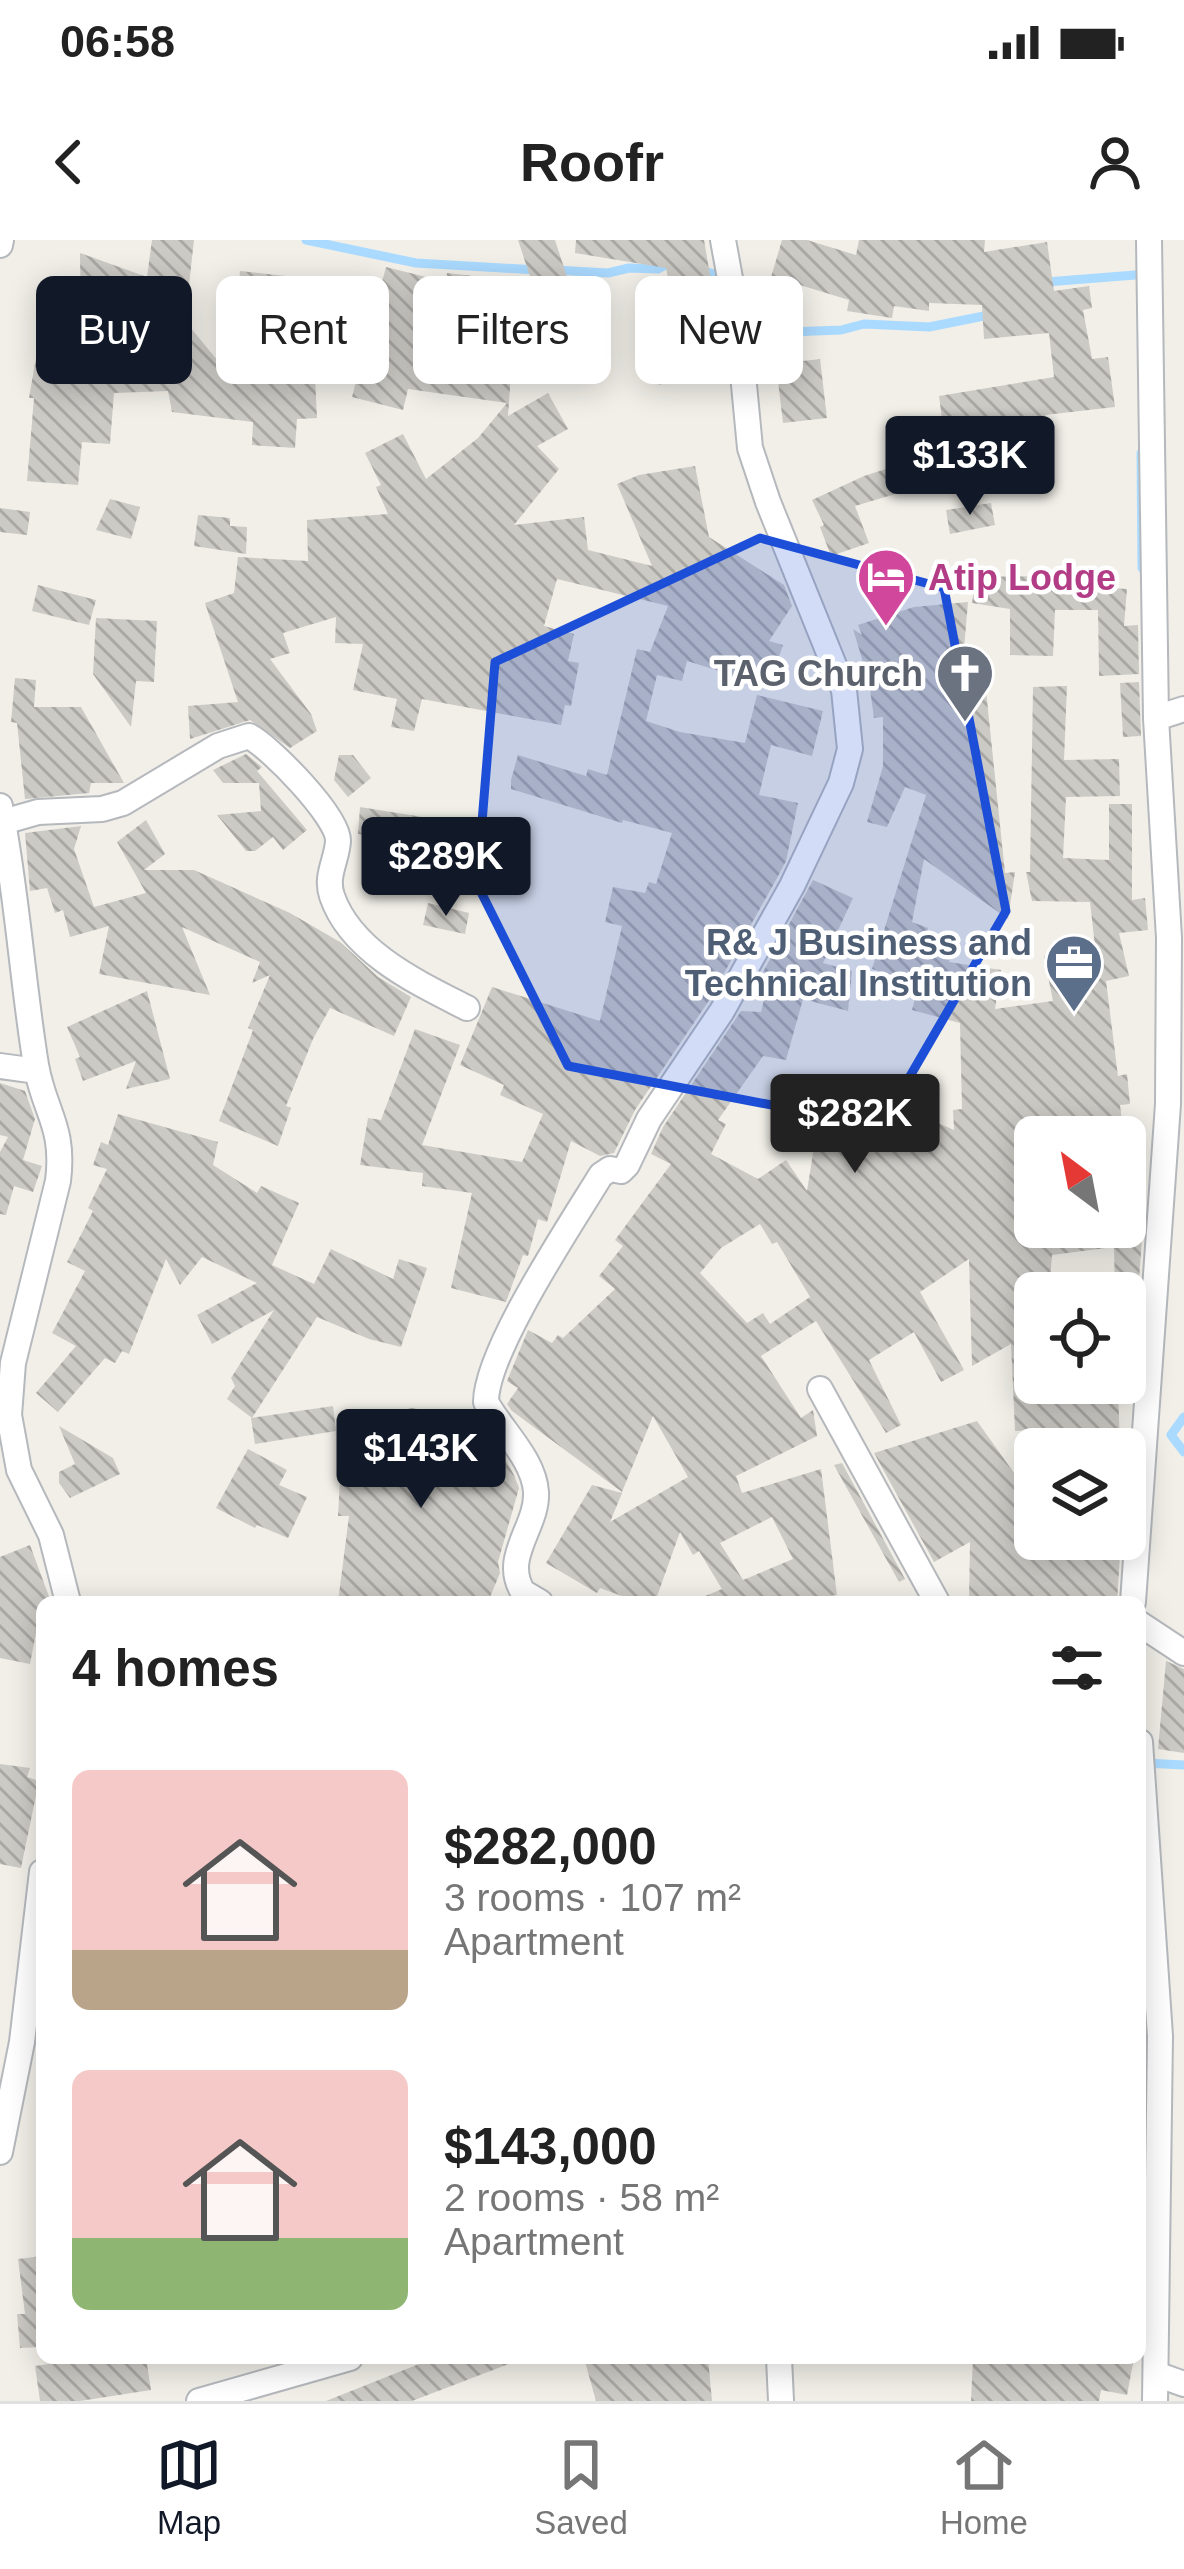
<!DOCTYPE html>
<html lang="en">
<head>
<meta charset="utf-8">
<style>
  :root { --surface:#fff; --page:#f2f2f2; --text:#222; --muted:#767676; --line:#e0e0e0; --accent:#111827 }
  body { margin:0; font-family:Arial,sans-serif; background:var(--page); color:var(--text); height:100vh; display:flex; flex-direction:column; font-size:45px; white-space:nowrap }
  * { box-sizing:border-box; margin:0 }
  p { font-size:39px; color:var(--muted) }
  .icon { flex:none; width:66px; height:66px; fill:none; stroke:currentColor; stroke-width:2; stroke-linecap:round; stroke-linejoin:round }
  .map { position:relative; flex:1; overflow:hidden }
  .panel { position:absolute; left:36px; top:1356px; width:1110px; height:768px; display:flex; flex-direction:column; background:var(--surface); border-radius:18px; box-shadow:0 6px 30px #0003 }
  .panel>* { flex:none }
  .banner { position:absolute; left:36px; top:36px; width:1113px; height:108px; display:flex; gap:24px }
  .needle { width:78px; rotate:328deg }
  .controls { position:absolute; left:1014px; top:876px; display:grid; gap:24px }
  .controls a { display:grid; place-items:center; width:132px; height:132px; border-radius:18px; background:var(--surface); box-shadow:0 6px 30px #0003; font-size:60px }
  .price { position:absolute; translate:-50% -102px; padding:0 27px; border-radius:12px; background:var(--accent); color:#fff; font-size:39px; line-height:78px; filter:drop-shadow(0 3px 6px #0008) }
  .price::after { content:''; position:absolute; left:50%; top:72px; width:36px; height:27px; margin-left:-18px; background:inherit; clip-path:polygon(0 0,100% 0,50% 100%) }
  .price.active { background:#222; color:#fff }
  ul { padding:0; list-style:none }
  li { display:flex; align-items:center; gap:36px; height:300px; padding:0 36px }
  li span { display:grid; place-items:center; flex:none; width:336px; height:240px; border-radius:18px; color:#555 }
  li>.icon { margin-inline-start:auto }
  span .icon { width:144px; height:144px; fill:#fffc; stroke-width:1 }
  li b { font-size:51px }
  h2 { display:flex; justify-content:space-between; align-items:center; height:144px; padding:0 36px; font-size:51px }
  .tag { padding:0 42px; border-radius:18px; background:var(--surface); box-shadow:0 6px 30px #0003; font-size:42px; line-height:108px }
  .tag.active { background:var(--accent); color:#fff }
  .status { display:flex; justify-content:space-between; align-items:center; height:84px; padding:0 60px; background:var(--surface); direction:ltr }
  .status svg { height:33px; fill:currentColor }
  header { display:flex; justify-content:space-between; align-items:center; height:156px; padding:0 36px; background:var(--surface); font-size:54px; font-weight:800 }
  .tab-bar { display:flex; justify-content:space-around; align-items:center; height:168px; border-top:3px solid var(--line); background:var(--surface); font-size:33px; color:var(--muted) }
  .tab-bar a { display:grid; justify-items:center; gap:6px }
  .tab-bar .active { color:var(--accent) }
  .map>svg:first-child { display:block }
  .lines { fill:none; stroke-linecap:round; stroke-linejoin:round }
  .stream { stroke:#aadaff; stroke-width:9 }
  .building { fill:url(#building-back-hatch); fill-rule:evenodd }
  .minor-casing { stroke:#b5b8bc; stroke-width:28 }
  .minor { stroke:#fff; stroke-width:24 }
  .marked { fill:#1d4ed8; fill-opacity:0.2; stroke:#1d4ed8; stroke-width:9; stroke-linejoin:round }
  .labels { text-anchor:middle; stroke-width:9; stroke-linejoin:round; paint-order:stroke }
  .hotel-label { font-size:36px; font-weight:bold; fill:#b23c85; stroke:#fff; text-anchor:start }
  .worship-label { font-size:36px; font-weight:bold; fill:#5b616d; stroke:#fff; text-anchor:end }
  .service-label { font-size:36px; font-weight:bold; fill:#4e5e75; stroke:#fff; text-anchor:end }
</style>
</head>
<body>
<div class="status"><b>06:58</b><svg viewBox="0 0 49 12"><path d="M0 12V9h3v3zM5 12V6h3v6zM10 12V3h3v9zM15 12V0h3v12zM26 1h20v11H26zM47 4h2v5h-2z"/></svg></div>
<header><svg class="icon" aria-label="back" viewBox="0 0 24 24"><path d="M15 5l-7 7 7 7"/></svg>Roofr<svg class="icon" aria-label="person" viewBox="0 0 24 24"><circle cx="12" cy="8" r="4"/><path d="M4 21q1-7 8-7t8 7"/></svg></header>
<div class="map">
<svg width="1184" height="2161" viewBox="0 0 1184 2161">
  <defs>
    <pattern id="building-back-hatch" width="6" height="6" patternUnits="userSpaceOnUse" patternTransform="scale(3)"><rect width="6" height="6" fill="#cccac5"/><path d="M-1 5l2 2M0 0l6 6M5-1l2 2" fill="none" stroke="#a9a8a4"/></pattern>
  </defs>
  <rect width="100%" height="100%" fill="#f1efe8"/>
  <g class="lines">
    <g class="stream">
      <path d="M306 0 416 23 538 30"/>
      <path d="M555 30 608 33 629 28 658 29 667 24"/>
      <path d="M701 30 773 53 764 93 841 90 864 84 929 87 994 74"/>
      <path d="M1046 42 1148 34"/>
      <path d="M1141 213 1142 328"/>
      <path d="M1184 1177 1171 1195 1184 1212"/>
      <path d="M1145 1523 1184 1525"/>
      <path d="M1140 1682 1147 1895"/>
    </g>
  </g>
  <g class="building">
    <path d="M152 0H194L185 81 232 138 240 31 303 38 297 91 331 67 349 92 314 116 317 178 297 179 295 208 252 205 253 182 172 172 168 151 114 153 110 204 82 202 78 245 27 241 34 158H29L37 112 81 84 80 13 147 37Z"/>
    <path d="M518 0H555L585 92 552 103Z"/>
    <path d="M576 0H704L715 64 694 69 689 57 673 62 666 28 575 13Z"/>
    <path d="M782 0H807L856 15 859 0H985L984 12 1047 2 1054 51 1089 46 1092 68 1083 70 1092 119 1108 117 1115 167 1045 175 1047 185 1011 192 1016 219 976 227 969 190 944 194 939 156 1054 137 1049 93 984 99 982 65 929 63V71L894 66 892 78 847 71 849 60 800 45 797 53 769 44Z"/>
    <path d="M386 27 446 42 447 33 499 39 491 103 513 104 508 176 548 153 568 189 537 206 559 229 514 285 584 277 588 310 652 326 617 244 639 235 695 226 709 297 784 345 792 366 769 401 783 405 769 446 687 421 682 441 657 435 646 481 680 492 745 503 757 455 823 471 812 516 771 505 759 555 798 563 786 621 777 638 708 762 635 870 614 913 600 916 571 901 547 982 538 979 528 1016 523 1015 506 1062 451 1048 472 953 422 946 423 933 360 925 368 878 381 880 415 789 460 805 422 905 522 922 543 874 500 855 504 845 460 825 492 747 600 781 622 686 605 682 613 647 645 653 649 642 656 644 672 593 623 580 622 583 511 549V540L518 515 586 536 588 529 607 535 637 409 650 412 668 366 557 339 544 386 574 394 568 421 579 423 571 466 565 465 561 485 422 459 414 491 391 487 397 459 353 450 363 404 335 403 336 377 283 393 290 413 270 419 311 474 317 491 290 508 250 480 190 499 188 466 238 462 205 363 234 353 238 317 308 321 307 280 388 274 376 247 381 245 365 213 403 194 426 239 478 198 507 163 408 149 403 170 352 157Z"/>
    <path d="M675 86 689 137 659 145 646 98Z"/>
    <path d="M820 119 827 178 783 183 776 124Z"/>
    <path d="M905 223 912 249 855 266 869 303 831 316 820 287 824 285 812 260 864 236Z"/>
    <path d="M110 259 140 267 131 299 96 290Z"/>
    <path d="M991 263 995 285 950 294 946 270Z"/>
    <path d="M0 268 30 272 27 295 0 292Z"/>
    <path d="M198 275 230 278V286L247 287 246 314 194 306Z"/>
    <path d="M1042 336V342L1097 341V347L1127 349 1124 386 1138 385 1139 434 1099 436 1098 370H1055L1053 416 1010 415V369L972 363 976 337Z"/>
    <path d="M38 345 96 360 89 385 32 371Z"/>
    <path d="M968 362 961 444 985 441 1005 633 1015 632 1008 679 924 619 912 682 928 688 927 693 955 700 949 722 1001 730 995 769 1053 761 1044 716 1095 706 1090 662 1032 661 1026 632H1030L1033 447 1067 446 1064 520 1119 519 1120 556 1066 557 1063 618 1109 620V564H1132V660L1145 658 1148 690 1119 693 1129 736 1106 741 1118 836 1127 834 1130 864 1120 865 1124 897H1035V987H1143L1138 1053H1115L1114 1007 1052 1015 1049 1053H1035V1150L1118 1147 1120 1209H1067L1066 1189 1015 1191 1011 1104 972 1126 969 1019 920 1052 964 1130 941 1142 914 1092 869 1120 901 1185 886 1193 816 1081 761 1116 801 1178 813 1170 817 1196 736 1236 742 1253 821 1229 837 1355 784 1362H691L722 1349 699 1311 693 1315 680 1292 655 1362H638L600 1348 597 1353 546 1323 592 1245 622 1253 610 1282 688 1237 653 1176 622 1252 512 1171 507 1164 518 1148 507 1141 528 1090 552 1103 558 1095 563 1098 615 1049 599 1036 623 1006 615 1000 671 924 651 914 663 887 741 771 761 772 770 735 763 732 813 640 853 658 823 723 852 731 848 771 803 759 786 820 763 816 718 880 726 884 711 914 758 939 786 920 807 951 814 907 863 916 847 850 896 839 903 868 954 890 953 870 962 869 960 783 912 770 919 743 872 729 926 555 905 547 887 587 867 582 883 526V477L874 478 869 442 853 389 862 395 858 385 914 367ZM760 984 772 1004 777 1002 810 1057 770 1084 763 1073 747 1083 700 1033 721 1008ZM772 1277 793 1319 743 1340 720 1303Z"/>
    <path d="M96 378 157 381 154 442 136 441 131 487 93 434Z"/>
    <path d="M15 438 36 440 34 467H81L124 543H91L89 553 25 559 17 483 11 482Z"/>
    <path d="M1139 442 1141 496 1123 497 1120 443Z"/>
    <path d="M246 514 262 527 257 531 307 590 283 610 273 597 255 611H246L217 575 261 571 259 543H223L213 530Z"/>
    <path d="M339 515H353L371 538 348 557 334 540Z"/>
    <path d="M360 567 460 583 452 627 426 622 430 602 358 594Z"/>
    <path d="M146 580 165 614 144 630H194L290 673 340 702 378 737 411 757 394 796 330 768 313 799 286 866 291 868 278 906 219 881 253 790 248 788 270 735 252 743 260 722 182 687 210 755 99 734 109 686 70 697 63 670 55 673 47 648 30 651 25 593 81 586 74 609 94 667 146 653 117 602Z"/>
    <path d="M428 663 469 673 465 694 423 685Z"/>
    <path d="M147 751 170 839 126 849 136 821 83 841 75 819 80 817 67 787Z"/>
    <path d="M0 843 25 851 35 879 23 920 42 926 33 952 14 946 6 975 0 974V912L8 897 0 895Z"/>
    <path d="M118 874 218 902 213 925 257 953 261 946 299 963 272 1025 314 1044 331 1009 393 1039 399 1019 427 1028 401 1107 369 1099 317 1077 252 1178 227 1159 235 1146 231 1138 274 1070 212 1104 197 1075 257 1043 202 1017 180 1045 166 1019 129 1114 122 1111 115 1123 105 1118 58 1172 36 1153 76 1106 52 1093 85 1031 67 1022 93 971 88 968 107 929 93 925 101 902 108 905Z"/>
    <path d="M333 1166 336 1191 255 1204 251 1178Z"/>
    <path d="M411 1168 461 1175 456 1207 506 1221 514 1235 519 1248 498 1322 500 1333 488 1362H338L349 1276H338L343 1184Z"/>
    <path d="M977 1181 1029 1254 1024 1257 1035 1276V1299H1121L1117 1362H969L970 1302 934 1322 874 1213Z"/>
    <path d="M59 1186 113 1218 120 1234 70 1258 59 1243V1232L75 1224Z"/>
    <path d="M248 1209 287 1230 279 1245 307 1257 288 1298 257 1285 255 1288 216 1268Z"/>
    <path d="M842 1223 905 1339 899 1342 834 1225Z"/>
    <path d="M30 1305 51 1362H42L30 1424 0 1418V1317Z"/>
    <path d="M1166 1421 1184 1429V1513L1158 1509Z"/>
    <path d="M0 1524 30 1528 27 1537 39 1541 21 1628 0 1624Z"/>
    <path d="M42 2016V2107L20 2108 17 2074H25L18 2019Z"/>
    <path d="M88 2118H146L151 2150 80 2161H40L35 2126Z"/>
    <path d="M434 2118 519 2120 412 2161H326Z"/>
    <path d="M584 2118H708L712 2161H596Z"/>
    <path d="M973 2118H1134L1127 2155 1101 2150 1099 2161H971Z"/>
  </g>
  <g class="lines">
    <defs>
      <g id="minor">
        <path d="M0 5 1 0"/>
        <path d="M1156 478 1184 469"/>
        <path d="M0 566C17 651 22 739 36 825 44 872 65 886 58 941L13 1123 9 1175 19 1230 51 1295 68 1362"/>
        <path d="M3 582 38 572 102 569 123 563 218 506 249 496C270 507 339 577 338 601 337 620 325 636 332 656 351 712 418 743 467 768"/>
        <path d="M0 826 37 831"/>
        <path d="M820 1149 937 1362"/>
        <path d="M540 1362 523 1352C501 1317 538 1287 536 1252 534 1219 501 1190 486 1162 486 1111 571 984 601 935L610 929 621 931 627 925 649 879 722 771 792 646 841 543 850 509 844 450 768 262 750 208 738 82 723 0"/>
        <path d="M1133 1362 1168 864 1169 698 1156 478 1149 0"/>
        <path d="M1140 1384 1184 1413"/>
        <path d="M1140 1502 1160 1796 1155 2161"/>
        <path d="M0 1912 22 1802 42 1632"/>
        <path d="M779 2118 781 2161"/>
        <path d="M1156 2134 1184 2144"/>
        <path d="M199 2161 350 2118"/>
      </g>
    </defs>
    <use href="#minor" class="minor-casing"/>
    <use href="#minor" class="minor"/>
  </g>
  <path class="marked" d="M760 298 944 348 1006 671 881 886 568 826 477 644 495 422Z"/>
  <defs>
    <symbol id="hotel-pin" viewBox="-11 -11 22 30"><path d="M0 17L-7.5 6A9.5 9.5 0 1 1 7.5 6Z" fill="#d1479c" stroke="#fff"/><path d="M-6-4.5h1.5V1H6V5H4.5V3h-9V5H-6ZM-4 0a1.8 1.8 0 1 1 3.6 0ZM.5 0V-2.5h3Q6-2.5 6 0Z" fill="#fff"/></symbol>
    <symbol id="church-pin" viewBox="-11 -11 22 30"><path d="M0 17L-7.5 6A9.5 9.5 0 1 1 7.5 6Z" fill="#6b7280" stroke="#fff"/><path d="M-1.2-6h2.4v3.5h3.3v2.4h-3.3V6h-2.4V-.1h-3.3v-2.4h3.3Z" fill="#fff"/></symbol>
    <symbol id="office-pin" viewBox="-11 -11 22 30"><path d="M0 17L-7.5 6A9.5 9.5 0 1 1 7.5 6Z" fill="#5c6f8a" stroke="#fff"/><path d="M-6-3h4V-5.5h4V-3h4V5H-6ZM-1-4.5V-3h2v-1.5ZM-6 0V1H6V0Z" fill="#fff"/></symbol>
  </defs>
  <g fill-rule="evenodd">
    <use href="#hotel-pin" x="853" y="304" width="66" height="90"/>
    <use href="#church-pin" x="932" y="400" width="66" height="90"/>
    <use href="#office-pin" x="1041" y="690" width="66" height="90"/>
  </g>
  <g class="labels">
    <g class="hotel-label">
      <text x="928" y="350">Atip Lodge</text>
    </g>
    <g class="worship-label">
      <text x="923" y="446">TAG Church</text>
    </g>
    <g class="service-label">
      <text x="1032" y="715">R&amp; J Business and<tspan x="1032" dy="41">Technical Institution</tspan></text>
    </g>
  </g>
</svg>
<div class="controls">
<a><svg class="needle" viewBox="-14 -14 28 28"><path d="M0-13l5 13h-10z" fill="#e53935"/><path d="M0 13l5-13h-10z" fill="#767676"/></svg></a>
<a><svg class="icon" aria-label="locate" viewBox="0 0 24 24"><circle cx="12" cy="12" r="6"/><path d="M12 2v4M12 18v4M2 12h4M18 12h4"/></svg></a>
<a><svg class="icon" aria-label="layers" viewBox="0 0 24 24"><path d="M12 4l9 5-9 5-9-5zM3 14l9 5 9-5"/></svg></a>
</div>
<b class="price" style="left:970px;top:278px">$133K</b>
<b class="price" style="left:446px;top:679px">$289K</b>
<b class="price active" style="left:855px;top:936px">$282K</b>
<b class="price" style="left:421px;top:1271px">$143K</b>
<div class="banner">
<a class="tag active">Buy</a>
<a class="tag">Rent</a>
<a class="tag">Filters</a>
<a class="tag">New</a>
</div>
<section class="panel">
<h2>4 homes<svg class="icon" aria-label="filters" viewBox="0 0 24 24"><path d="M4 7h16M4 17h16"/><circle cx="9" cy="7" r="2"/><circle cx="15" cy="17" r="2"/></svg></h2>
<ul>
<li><span style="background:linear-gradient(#f6c9c9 75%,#b9a48a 0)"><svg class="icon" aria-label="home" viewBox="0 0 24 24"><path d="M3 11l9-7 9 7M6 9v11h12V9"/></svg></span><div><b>$282,000</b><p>3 rooms · 107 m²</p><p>Apartment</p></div></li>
<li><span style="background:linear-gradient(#f6c9c9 70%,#8fb573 0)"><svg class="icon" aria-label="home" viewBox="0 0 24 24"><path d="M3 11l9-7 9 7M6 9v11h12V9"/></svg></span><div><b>$143,000</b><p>2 rooms · 58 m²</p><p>Apartment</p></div></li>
</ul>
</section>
</div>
<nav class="tab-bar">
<a class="active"><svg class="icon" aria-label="map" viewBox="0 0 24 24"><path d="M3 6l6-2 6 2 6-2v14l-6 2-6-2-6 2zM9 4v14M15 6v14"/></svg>Map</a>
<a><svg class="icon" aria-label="saved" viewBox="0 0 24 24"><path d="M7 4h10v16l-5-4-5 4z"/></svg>Saved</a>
<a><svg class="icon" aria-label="home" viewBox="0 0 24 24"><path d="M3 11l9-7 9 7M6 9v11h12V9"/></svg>Home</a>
</nav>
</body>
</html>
